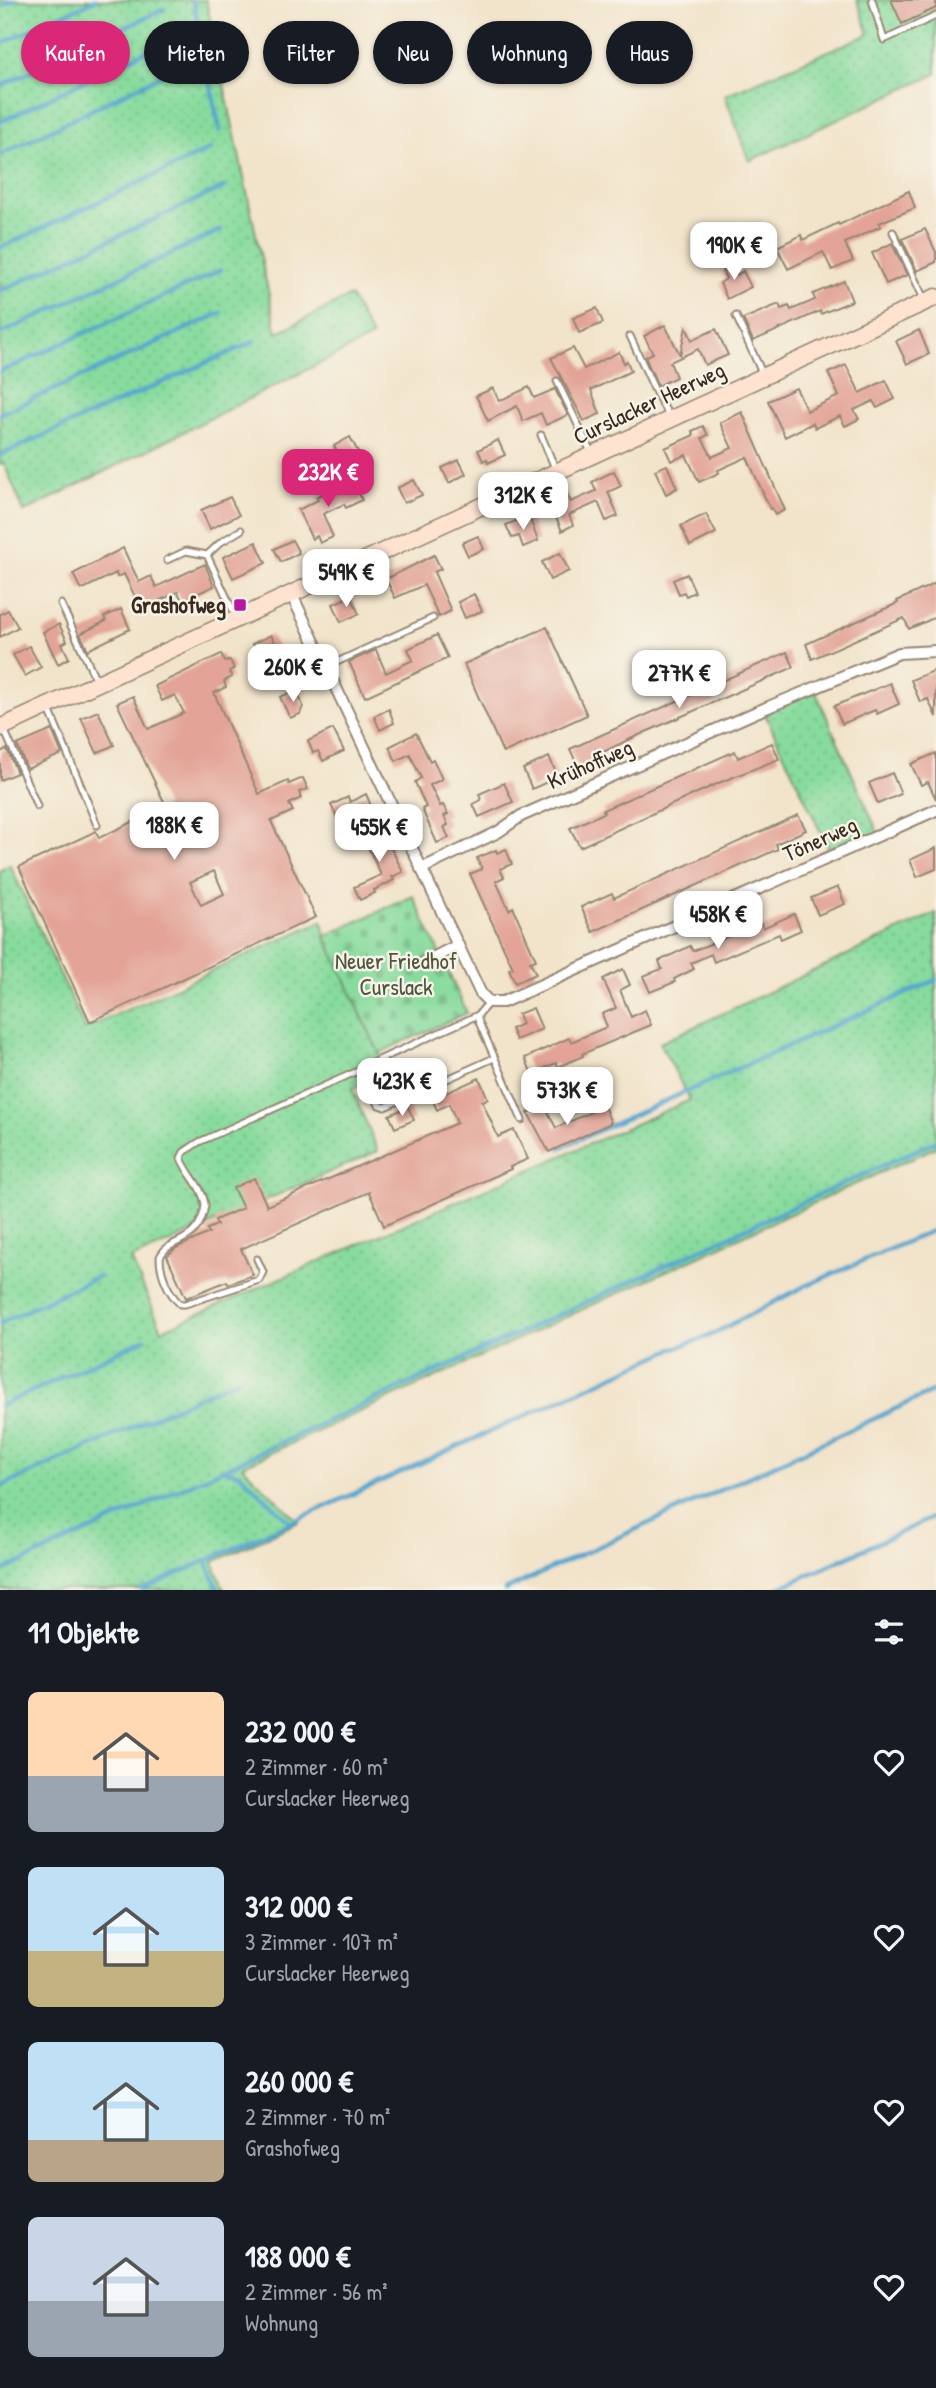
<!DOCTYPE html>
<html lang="de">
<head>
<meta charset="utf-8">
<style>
  :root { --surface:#171b24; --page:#242831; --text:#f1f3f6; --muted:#9ea1a6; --accent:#db2777 }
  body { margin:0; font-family:"Patrick Hand",sans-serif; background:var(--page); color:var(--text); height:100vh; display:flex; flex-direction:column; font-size:26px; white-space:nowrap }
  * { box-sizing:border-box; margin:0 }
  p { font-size:23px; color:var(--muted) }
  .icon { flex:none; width:38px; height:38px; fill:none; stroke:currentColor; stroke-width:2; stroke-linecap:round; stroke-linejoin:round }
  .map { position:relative; height:1590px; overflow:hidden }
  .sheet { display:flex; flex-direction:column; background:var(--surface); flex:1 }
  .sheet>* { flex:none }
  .hud { position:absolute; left:21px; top:21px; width:894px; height:63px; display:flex; gap:14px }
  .price { position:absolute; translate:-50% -60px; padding:0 16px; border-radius:14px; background:#fff; color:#222; font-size:23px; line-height:46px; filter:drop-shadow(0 2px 4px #0008) }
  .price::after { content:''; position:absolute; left:50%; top:42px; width:21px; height:16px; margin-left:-10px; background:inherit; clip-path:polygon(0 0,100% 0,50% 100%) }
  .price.active { background:var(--accent); color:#fff }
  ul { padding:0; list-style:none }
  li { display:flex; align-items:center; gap:21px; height:175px; padding:0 28px }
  li span { display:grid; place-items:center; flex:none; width:196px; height:140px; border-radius:10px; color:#555 }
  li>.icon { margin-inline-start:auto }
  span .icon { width:84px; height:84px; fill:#fffc; stroke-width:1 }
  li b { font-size:30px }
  h2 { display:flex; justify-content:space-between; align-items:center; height:84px; padding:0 28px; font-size:30px }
  .chip { padding:0 24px; border-radius:32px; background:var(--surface); box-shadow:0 2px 5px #0004; font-size:24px; line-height:63px }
  .chip.active { background:var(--accent); color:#fff }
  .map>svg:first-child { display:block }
  .grass { fill:url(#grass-dots); stroke:#61825e; stroke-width:2 }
  .cemetery { fill:url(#cemetery-stones); stroke:#61825e; stroke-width:2 }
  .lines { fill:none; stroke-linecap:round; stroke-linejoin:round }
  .stream { stroke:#55a5cf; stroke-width:4.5 }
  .building { fill:#e3a497; fill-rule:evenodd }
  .service-casing { stroke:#968774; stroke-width:9 }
  .minor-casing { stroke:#968774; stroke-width:14 }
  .secondary-casing { stroke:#968774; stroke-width:19 }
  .service { stroke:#fff; stroke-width:5 }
  .minor { stroke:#fff; stroke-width:10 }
  .secondary { stroke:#fee3d1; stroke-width:16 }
  .poi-dot { fill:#b5179e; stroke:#f7f3e8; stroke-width:2.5 }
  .labels { text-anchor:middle; stroke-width:5; stroke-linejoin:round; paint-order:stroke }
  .street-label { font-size:23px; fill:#3b2a1e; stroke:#f7f3e8 }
  .poi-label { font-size:23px; font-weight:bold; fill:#3b2a1e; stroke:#f7f3e8; text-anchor:end }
  .park-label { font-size:23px; fill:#4e563e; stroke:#f7f3e8 }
</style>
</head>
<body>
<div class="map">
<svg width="936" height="1590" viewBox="0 0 936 1590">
  <defs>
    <pattern id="grass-dots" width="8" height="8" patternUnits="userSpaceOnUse" patternTransform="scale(1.75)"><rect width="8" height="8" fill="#87db9d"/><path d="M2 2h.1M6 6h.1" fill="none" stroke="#75bc87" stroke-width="1.8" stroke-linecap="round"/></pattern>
    <pattern id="cemetery-stones" width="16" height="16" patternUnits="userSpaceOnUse" patternTransform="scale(1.75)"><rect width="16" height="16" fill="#87db9d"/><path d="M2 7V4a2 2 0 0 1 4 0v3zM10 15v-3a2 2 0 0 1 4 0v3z" fill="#75bc87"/></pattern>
  </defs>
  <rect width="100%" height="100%" fill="#f7f3e8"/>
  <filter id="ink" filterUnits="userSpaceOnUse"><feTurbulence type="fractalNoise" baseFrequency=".0143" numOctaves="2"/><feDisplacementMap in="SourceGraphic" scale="14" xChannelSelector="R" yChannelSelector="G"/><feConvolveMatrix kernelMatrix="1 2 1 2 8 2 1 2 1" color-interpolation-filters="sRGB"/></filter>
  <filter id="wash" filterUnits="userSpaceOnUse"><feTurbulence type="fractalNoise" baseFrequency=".00686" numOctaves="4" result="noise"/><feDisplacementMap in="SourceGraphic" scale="28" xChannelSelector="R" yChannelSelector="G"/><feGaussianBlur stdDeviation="1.57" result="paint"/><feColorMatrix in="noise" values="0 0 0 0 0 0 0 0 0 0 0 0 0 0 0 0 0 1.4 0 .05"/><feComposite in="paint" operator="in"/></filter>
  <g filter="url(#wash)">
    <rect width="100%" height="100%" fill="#f2e4cb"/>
    <g class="grass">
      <path d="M0 0H206L277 333 350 296 372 337 24 512 4 463 0 464Z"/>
      <path d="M857 0H936V74L749 161 725 95 869 34Z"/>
      <path d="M814 688 879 835 832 856 763 710Z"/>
      <path d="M10 865 85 1029 322 921 325 936 379 1053 390 1070 352 1089 378 1151 131 1259 162 1330 690 1100 660 1043 936 913V1147L242 1466 299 1522 213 1562 224 1590H0V870Z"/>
    </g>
    <path class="cemetery" d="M413 896 467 1013 379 1053 325 936Z"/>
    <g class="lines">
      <g class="stream">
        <path d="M193 0 220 131"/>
        <path d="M0 7 14 0"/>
        <path d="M0 44 95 0"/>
        <path d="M0 86 164 9"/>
        <path d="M0 122 171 39"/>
        <path d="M0 155 176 68"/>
        <path d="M0 248 211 149"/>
        <path d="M0 291 224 187"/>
        <path d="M0 334 221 230"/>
        <path d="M0 372 221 270"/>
        <path d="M0 414 221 313"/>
        <path d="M0 455 253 342"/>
        <path d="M560 1148 936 980"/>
        <path d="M0 1323 99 1276"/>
        <path d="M0 1406 145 1339"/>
        <path d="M223 1469 240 1474 290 1522"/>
        <path d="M0 1487 238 1379"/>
        <path d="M206 1560 218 1590"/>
        <path d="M0 1572 936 1141"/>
        <path d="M142 1590 670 1350 707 1337 805 1286 936 1229"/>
        <path d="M505 1590 936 1390"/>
        <path d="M775 1590 936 1516"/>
      </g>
    </g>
    <g id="blocks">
      <g class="building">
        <path d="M891 0H936V8L902 24Z"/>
        <path d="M909 191 915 208 879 223 881 226 845 243 853 261 832 270 823 252 788 269 777 247 801 235 803 240 838 223 839 225Z"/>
        <path d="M925 229 936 252V262L917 271 902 239Z"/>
        <path d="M892 243 907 275 886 284 872 253Z"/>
        <path d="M732 265 737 275 743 271 751 287 727 299 720 283 726 279 722 270Z"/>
        <path d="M844 281 852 301 821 314 820 311 753 341 743 319 779 304 781 309 789 306 791 310 815 300 813 294Z"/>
        <path d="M597 308 603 323 579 333 573 318Z"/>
        <path d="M665 325 680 355 686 327 692 340 716 329 728 355 705 365 698 349 670 362 676 377 658 386 645 357 653 353 644 336Z"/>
        <path d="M919 330 929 354 907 364 896 341Z"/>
        <path d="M573 348 584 369 619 352 624 363 627 361 631 371 591 390 600 414 584 421 551 358Z"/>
        <path d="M846 365 860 393 886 380 895 399 877 408 873 401 854 410 859 419 845 426 840 416 815 428 813 423 785 437 768 401 796 388 807 411 839 396 828 373Z"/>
        <path d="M529 387 534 398 555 389 568 415 546 425 541 413 523 421 517 406 488 421 476 396 493 388 499 401Z"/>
        <path d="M742 412 785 510 775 515 772 508 770 509 747 457 718 470 719 473 699 482 686 455 671 461 665 448 694 435 692 431 703 426 708 435 702 438 712 457 732 448 720 423Z"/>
        <path d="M350 437 362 459 345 468 334 446Z"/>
        <path d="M498 440 505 455 488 463 487 459 483 461 478 450Z"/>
        <path d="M459 460 466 474 449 483 442 468Z"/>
        <path d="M667 465 677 488 666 494 655 470Z"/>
        <path d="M614 471 621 486 608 492 618 516 606 521 598 502 569 515 573 525 562 531 549 502 567 494 571 502 596 491 592 482Z"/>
        <path d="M353 480 362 500 346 508 344 504 323 514 333 537 320 543 317 536 312 539 298 510 318 500 316 497Z"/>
        <path d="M414 480 422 495 404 503 397 488Z"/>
        <path d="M230 497 239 515 210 529 201 510Z"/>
        <path d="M706 514 716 533 690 546 681 526Z"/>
        <path d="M521 519 522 522 530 519 538 541 523 547 519 536 512 538 506 525Z"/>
        <path d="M478 536 484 549 468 556 462 543Z"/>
        <path d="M292 540 299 553 281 562 274 549Z"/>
        <path d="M256 542 266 563 233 578 223 557Z"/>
        <path d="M123 548 139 582 151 576 156 587 205 564 214 586 182 601 178 592 141 609 124 574 117 577 116 573 81 590 73 574Z"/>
        <path d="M560 553 569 571 550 580 542 562Z"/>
        <path d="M434 555 441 569 434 572 451 611 439 617 424 585 395 598 386 579Z"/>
        <path d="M687 574 695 592 686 596 684 592 679 594 673 580Z"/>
        <path d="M936 583V617L909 629 904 618 812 659 806 644 898 603 897 601Z"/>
        <path d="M474 594 482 611 465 618 458 602Z"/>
        <path d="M351 596 359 614 341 622 333 604Z"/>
        <path d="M121 609 130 629 88 650 80 634 106 621 104 617Z"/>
        <path d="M8 610 18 627 0 637V614Z"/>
        <path d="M59 624 67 641 62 644 69 658 58 664 43 632Z"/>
        <path d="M547 627 587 715 503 753 464 664Z"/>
        <path d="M271 635 285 663 267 672 252 644Z"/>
        <path d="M437 635 448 658 365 697 349 662 376 650 386 673 413 660 408 649Z"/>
        <path d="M29 646 41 667 25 676 13 655Z"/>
        <path d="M787 652 794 667 639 735 603 752 605 757 579 769 570 749Z"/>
        <path d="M221 654 225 662 230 660 234 669 229 671 232 677 224 681 226 687 214 693 259 794 288 781 289 784 303 778 308 789 299 792 301 798 289 804 293 811 271 821 316 917 90 1022 19 867 96 831 99 838 166 806 117 703 133 696 148 729 184 713 175 695 162 701 155 686ZM214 871 224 894 201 905 190 882Z"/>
        <path d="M936 670V717L928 699 920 702 911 680Z"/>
        <path d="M890 683 899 704 877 714 875 710 842 724 834 706Z"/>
        <path d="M297 690 303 706 300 714 290 718 280 697Z"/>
        <path d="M389 709 394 723 380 730 374 716Z"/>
        <path d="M98 711 114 745 97 753 81 718Z"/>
        <path d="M333 729 344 751 323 761 318 751 313 753 308 741Z"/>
        <path d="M52 730 62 754 27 769 17 745Z"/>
        <path d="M416 733 430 761 433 759 442 779 430 785 440 806 443 805 448 814 444 816 448 825 444 827 449 838 437 843 422 809 426 807 415 782 421 778 410 754 396 761 389 747Z"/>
        <path d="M772 743 779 759 721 782 580 847 570 828 604 813 603 810 735 751 738 758Z"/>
        <path d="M7 749 17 773 0 780V752Z"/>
        <path d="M936 753V799L928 782 921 785 911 764Z"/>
        <path d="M549 757 558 777 532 789 523 769Z"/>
        <path d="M892 773 901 794 878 804 869 783Z"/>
        <path d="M504 783 513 802 479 817 473 804 481 800 479 794Z"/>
        <path d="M366 794 372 808 361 813 362 817 346 825 342 817 338 819 331 805 348 797 350 802Z"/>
        <path d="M798 815 806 830 776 844 778 849 593 932 581 907 612 893 614 898Z"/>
        <path d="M381 828 403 872 392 877 394 880 374 890 375 893 360 900 354 887 381 875 363 836Z"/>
        <path d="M936 848V869L917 877 910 860Z"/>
        <path d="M506 849 512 864 500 869 504 877 496 881 509 910 513 907 536 960 530 962 536 974 515 983 509 969 513 968 470 874 482 869 477 858 496 850 497 853Z"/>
        <path d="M838 887 845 904 818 915 811 898Z"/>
        <path d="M794 914 801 930 781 939 779 934 714 962 711 954 691 963 694 969 674 979 675 982 650 992 643 976 662 969 659 961 690 946 693 951 761 923 763 928Z"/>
        <path d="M623 969 630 985 620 990 631 1017 645 1010 651 1025 582 1054 583 1056 558 1067 556 1063 532 1074 525 1058 569 1038 571 1042 607 1027 602 1014 616 1008 603 979Z"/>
        <path d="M533 1008 542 1029 516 1040 511 1029 522 1024 518 1014Z"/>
        <path d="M411 1064 421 1084 406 1090 397 1071Z"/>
        <path d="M479 1078 488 1099 482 1101 498 1137 514 1130 528 1159 510 1167 511 1169 384 1226 369 1192 241 1249 253 1275 228 1284 227 1281 186 1298 167 1256 176 1248 209 1233 207 1229 217 1225 215 1220 243 1208 233 1188 254 1178 267 1206 457 1123 449 1104 437 1110 430 1094 443 1088 446 1093Z"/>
        <path d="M544 1105 556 1128 604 1106 611 1123 549 1152 528 1113Z"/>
        <path d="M408 1107 414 1120 395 1128 389 1115Z"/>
      </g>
    </g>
  </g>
  <g filter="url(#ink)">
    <use href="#blocks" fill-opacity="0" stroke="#968774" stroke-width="2"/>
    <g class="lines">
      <defs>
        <g id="service">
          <path d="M872 0 884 40 936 16"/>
          <path d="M893 232 924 299"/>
          <path d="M736 316 762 373"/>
          <path d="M630 336 656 393 669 416"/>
          <path d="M557 381 591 452"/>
          <path d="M541 435 555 468"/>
          <path d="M207 555 221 542 241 530"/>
          <path d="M167 560 186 551 207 555 235 615"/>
          <path d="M61 604 96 680"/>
          <path d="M326 667 433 618"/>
          <path d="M49 709 97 825"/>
          <path d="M4 729 37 806"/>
          <path d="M489 1002 478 1015V1020L522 1120"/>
          <path d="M478 1015 372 1063 367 1070 368 1084 379 1105 385 1107 494 1058"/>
          <path d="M257 1259 263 1272 259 1280 185 1304H180C168 1293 160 1273 160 1257 168 1239 191 1244 201 1220 203 1215 205 1209 205 1204 202 1186 187 1174 181 1158L184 1152 199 1142 369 1066"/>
        </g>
        <g id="minor">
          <path d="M291 593 481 994 489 1002H503L936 810"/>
          <path d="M421 869 498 832 521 816 754 713 899 653 936 651"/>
          <path d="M425 962 458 945"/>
        </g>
        <path id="secondary" d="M0 728 936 297"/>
      </defs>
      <use href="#service" class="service-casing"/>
      <use href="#minor" class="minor-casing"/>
      <use href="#secondary" class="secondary-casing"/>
      <use href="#service" class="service"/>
      <use href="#minor" class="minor"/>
      <use href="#secondary" class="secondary"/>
    </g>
  </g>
  <rect class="poi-dot" x="233" y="598" width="14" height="14" rx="3.5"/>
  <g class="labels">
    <g class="street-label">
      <text transform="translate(649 403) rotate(-25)" y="8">Curslacker Heerweg</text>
      <text transform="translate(590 764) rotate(-24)" y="8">Krühoffweg</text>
      <text transform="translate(820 839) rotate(-24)" y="8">Tönerweg</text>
    </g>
    <g class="poi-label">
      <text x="226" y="613">Grashofweg</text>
    </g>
    <g class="park-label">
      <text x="396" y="969">Neuer Friedhof<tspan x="396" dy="26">Curslack</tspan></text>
    </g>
  </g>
</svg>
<b class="price" style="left:734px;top:282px">190K €</b>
<b class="price active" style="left:328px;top:509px">232K €</b>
<b class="price" style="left:523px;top:532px">312K €</b>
<b class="price" style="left:346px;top:609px">549K €</b>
<b class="price" style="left:293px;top:704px">260K €</b>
<b class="price" style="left:679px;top:710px">277K €</b>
<b class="price" style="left:174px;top:862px">188K €</b>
<b class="price" style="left:379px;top:864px">455K €</b>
<b class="price" style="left:718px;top:951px">458K €</b>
<b class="price" style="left:402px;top:1118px">423K €</b>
<b class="price" style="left:567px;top:1127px">573K €</b>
<div class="hud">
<a class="chip active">Kaufen</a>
<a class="chip">Mieten</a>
<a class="chip">Filter</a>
<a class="chip">Neu</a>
<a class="chip">Wohnung</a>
<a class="chip">Haus</a>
</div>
</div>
<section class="sheet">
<h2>11 Objekte<svg class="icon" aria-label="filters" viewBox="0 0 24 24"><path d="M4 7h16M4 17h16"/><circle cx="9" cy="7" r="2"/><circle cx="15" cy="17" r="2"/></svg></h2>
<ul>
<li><span style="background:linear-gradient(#ffd9b3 60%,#9aa5b1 0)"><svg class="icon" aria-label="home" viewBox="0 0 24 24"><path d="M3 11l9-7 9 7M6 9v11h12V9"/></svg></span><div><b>232 000 €</b><p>2 Zimmer · 60 m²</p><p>Curslacker Heerweg</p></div><svg class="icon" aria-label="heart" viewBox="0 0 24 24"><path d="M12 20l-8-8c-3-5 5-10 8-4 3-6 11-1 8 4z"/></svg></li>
<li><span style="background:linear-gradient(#bfe0f5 60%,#c2b280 0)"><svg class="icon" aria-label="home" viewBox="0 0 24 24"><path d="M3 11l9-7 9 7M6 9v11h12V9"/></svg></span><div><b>312 000 €</b><p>3 Zimmer · 107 m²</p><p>Curslacker Heerweg</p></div><svg class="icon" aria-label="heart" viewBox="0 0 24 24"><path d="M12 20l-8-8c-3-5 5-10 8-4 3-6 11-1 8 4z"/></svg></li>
<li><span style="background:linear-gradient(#bfe0f5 70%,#b9a48a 0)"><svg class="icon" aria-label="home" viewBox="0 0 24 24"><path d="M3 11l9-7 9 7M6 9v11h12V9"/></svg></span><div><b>260 000 €</b><p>2 Zimmer · 70 m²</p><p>Grashofweg</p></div><svg class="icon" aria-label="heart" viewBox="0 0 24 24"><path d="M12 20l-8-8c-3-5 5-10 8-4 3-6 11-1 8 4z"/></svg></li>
<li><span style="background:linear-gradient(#c9d6e8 60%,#9aa5b1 0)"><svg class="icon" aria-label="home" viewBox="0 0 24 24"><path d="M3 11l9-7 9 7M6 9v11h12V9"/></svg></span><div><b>188 000 €</b><p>2 Zimmer · 56 m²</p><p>Wohnung</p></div><svg class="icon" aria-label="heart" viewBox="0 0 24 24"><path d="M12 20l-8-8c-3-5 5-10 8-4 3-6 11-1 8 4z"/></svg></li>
</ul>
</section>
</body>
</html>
